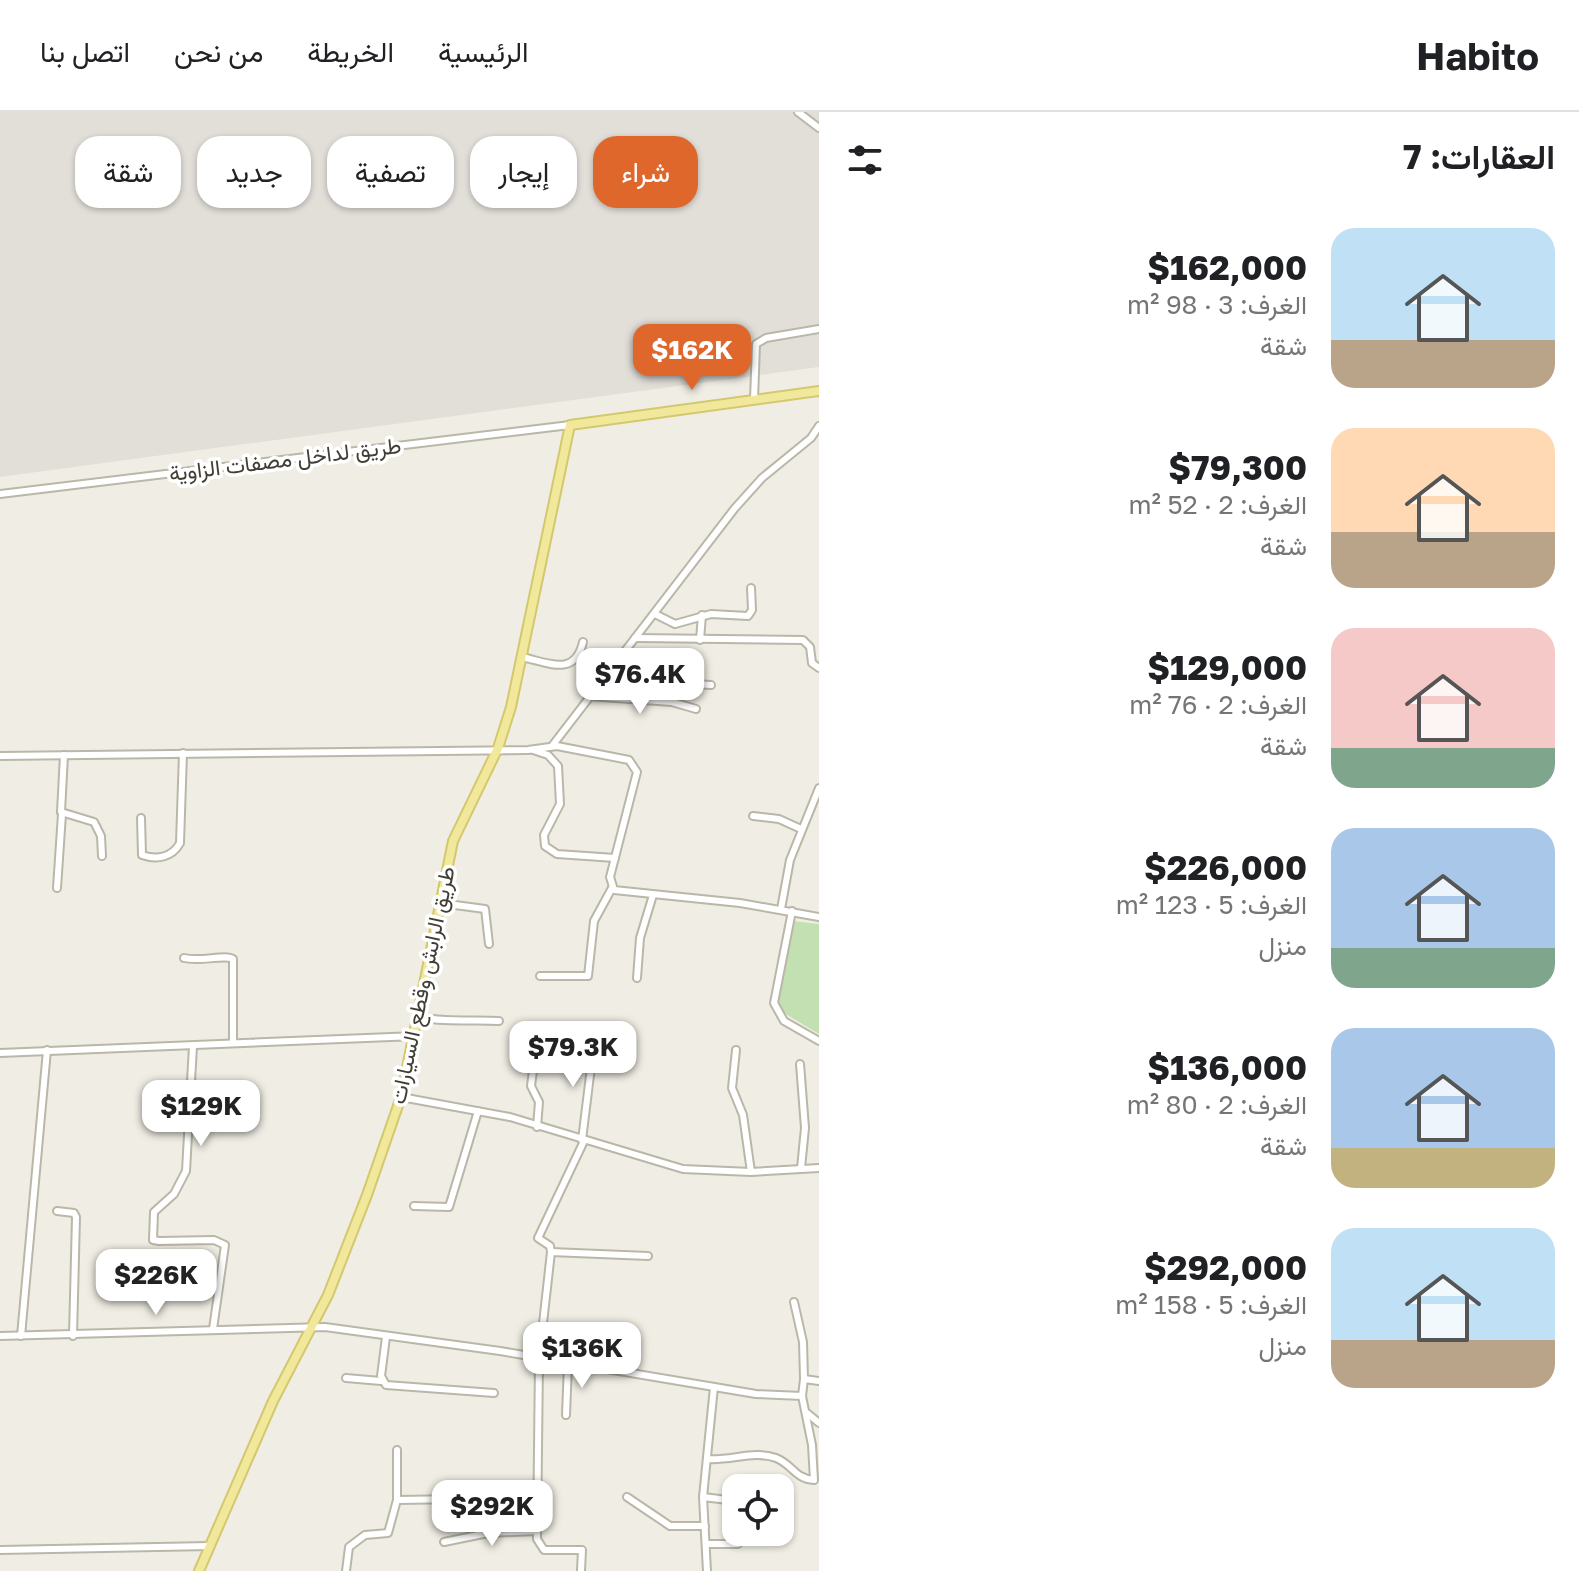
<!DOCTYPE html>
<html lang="ar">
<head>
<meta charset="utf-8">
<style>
  :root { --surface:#fff; --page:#f6f6f6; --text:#202124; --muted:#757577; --line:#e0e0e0; --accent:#df672c }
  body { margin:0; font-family:"Golos Text",Vazirmatn,sans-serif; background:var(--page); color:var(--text); direction:rtl; height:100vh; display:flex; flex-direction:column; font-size:30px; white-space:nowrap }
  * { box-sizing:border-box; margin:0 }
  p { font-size:26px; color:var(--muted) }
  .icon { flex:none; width:44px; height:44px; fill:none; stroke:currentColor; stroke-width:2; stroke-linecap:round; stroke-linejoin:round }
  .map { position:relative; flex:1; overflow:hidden; direction:ltr }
  .sheet { display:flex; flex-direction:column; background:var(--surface); width:760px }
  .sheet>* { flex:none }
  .top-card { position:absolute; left:24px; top:24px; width:674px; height:72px; direction:rtl; display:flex; gap:16px }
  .controls { position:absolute; left:722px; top:1362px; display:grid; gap:16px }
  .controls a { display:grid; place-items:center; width:72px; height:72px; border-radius:16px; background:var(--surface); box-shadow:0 2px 6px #0004; font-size:40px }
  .price { position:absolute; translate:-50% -68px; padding:0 18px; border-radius:16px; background:#fff; color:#222; font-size:26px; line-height:52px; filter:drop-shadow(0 2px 4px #0008) }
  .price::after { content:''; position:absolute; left:50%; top:48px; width:24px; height:18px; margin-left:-12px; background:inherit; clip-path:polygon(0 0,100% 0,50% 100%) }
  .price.current { background:var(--accent); color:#fff }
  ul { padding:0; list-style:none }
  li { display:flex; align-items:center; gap:24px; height:200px; padding:0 24px }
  li span { display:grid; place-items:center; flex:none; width:224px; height:160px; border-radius:24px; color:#555 }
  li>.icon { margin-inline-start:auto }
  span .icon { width:96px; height:96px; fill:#fffc; stroke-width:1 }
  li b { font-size:34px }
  h2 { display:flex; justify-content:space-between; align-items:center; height:96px; padding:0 24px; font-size:34px }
  .pill { padding:0 28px; border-radius:24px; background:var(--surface); box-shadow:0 2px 6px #0004; font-size:28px; line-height:72px }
  .pill.current { background:var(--accent); color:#fff }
  header { display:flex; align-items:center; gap:48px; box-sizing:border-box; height:112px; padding:0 40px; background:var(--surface); border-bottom:2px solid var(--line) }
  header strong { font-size:38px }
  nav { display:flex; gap:44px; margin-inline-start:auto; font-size:28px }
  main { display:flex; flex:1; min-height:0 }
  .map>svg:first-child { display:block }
  .industrial { fill:#e2dfd9 }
  .green { fill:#c2e0b1 }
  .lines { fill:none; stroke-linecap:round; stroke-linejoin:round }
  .minor-casing { stroke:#bab7a8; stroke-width:10 }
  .major-casing { stroke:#d4c86e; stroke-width:12 }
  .minor { stroke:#fff; stroke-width:6 }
  .major { stroke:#f1e89c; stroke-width:8 }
  .labels { text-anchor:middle; stroke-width:7; stroke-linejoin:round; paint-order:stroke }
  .street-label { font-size:22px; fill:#413f35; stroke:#fff }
</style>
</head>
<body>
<header>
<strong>Habito</strong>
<nav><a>الرئيسية</a><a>الخريطة</a><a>من نحن</a><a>اتصل بنا</a></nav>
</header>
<main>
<section class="sheet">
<h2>العقارات: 7<svg class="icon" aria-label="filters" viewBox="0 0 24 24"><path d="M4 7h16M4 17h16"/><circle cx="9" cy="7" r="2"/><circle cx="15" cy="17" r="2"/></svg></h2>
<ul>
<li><span style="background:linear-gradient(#bfe0f5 70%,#b9a48a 0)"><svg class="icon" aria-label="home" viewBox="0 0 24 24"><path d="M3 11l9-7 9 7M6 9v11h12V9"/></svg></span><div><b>$162,000</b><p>الغرف: 3 · 98 m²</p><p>شقة</p></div></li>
<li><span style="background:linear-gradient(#ffd9b3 65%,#b9a48a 0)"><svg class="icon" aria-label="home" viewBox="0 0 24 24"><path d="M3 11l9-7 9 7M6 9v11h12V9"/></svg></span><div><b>$79,300</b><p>الغرف: 2 · 52 m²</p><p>شقة</p></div></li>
<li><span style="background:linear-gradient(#f6c9c9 75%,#7fa58c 0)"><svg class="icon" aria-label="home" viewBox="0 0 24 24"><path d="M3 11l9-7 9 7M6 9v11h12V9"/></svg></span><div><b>$129,000</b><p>الغرف: 2 · 76 m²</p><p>شقة</p></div></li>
<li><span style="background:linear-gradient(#a9c7e8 75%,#7fa58c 0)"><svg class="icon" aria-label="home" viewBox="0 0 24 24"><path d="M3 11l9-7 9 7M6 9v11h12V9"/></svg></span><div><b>$226,000</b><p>الغرف: 5 · 123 m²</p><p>منزل</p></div></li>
<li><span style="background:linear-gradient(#a9c7e8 75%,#c2b280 0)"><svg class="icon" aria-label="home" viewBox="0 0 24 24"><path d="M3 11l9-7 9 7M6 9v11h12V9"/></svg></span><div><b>$136,000</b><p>الغرف: 2 · 80 m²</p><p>شقة</p></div></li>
<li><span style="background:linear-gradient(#bfe0f5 70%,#b9a48a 0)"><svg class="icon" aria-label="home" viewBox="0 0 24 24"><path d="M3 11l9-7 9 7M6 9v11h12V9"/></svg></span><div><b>$292,000</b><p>الغرف: 5 · 158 m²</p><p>منزل</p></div></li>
</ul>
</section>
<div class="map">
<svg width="819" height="1459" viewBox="0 0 819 1459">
  <rect width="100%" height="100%" fill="#f0eee4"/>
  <path class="industrial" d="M0 0H819V255L0 365Z"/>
  <path class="green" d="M793 809 819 812V922L784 901 778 893Z"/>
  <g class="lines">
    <defs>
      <g id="minor">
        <path d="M798 0 819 16"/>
        <path d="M754 288 756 232 766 226 819 217"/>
        <path d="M0 382 570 313"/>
        <path d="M655 502 675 512 711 502 748 504 752 498 751 476"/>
        <path d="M635 526 803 528 810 535 812 551 819 556"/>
        <path d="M700 528 702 503"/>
        <path d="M522 545C549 551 575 565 583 530"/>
        <path d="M603 567 711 573"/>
        <path d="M588 584 672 590 696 597"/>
        <path d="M552 634 735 396 762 366 811 326 819 314"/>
        <path d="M533 638 548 643 558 654 560 692 544 723 545 734 557 742 615 746"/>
        <path d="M64 643 61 700 94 710 101 724 102 744"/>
        <path d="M0 644 528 638 557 634 629 648 637 660 610 765 614 778 740 791 819 805"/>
        <path d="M753 704 779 707 801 717"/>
        <path d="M141 706 142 743C156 748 172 746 180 731L183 641"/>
        <path d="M57 776 62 702"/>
        <path d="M440 791 485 797 489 832"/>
        <path d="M781 797 790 748 819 676"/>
        <path d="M792 799 774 891 784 909 819 929"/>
        <path d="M184 846C201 850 225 842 233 847V931"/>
        <path d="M540 864H588L594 809 612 776"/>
        <path d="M637 866 640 826 653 783"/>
        <path d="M419 905C446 911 471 907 499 909"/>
        <path d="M193 934 186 1059 174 1082 154 1100 153 1128 159 1129 214 1128 225 1133 213 1217"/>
        <path d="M736 938 732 976 743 1003 751 1060"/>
        <path d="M0 941 416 924"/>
        <path d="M800 952 805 1016 801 1056"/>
        <path d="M401 985 510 1005 683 1057 751 1060 819 1056"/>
        <path d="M537 1015 539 990 531 974 537 927"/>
        <path d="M582 1028 594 931"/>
        <path d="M414 1094 449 1095 478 999"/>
        <path d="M57 1099 74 1101 76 1105 73 1224"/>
        <path d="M551 1140 550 1134 538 1126 584 1029"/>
        <path d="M794 1190 803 1230 804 1267"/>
        <path d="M0 1224 325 1215 500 1239 756 1282 802 1284 804 1267 819 1269"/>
        <path d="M21 1224 47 938"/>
        <path d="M386 1225 381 1264 386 1273 494 1281"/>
        <path d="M346 1266 381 1269"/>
        <path d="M807 1301 819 1311"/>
        <path d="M566 1303 568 1252"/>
        <path d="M397 1338V1388L535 1386"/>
        <path d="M707 1347C731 1349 754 1338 776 1346 792 1352 795 1367 814 1368L812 1333 802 1284"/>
        <path d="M627 1385 670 1414H705"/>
        <path d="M703 1385 736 1389"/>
        <path d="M444 1430 488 1421 537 1419"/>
        <path d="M706 1432H738"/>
        <path d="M0 1438 210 1434"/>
        <path d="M346 1459 349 1435 365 1423 388 1421 397 1388"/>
        <path d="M581 1459 582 1438H544L537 1427 539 1247 551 1140 648 1144"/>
        <path d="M707 1459 703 1385 714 1275"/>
      </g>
      <path id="major" d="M199 1459 273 1289 328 1183 367 1083 401 985 453 729 498 636 511 595 570 313 819 279"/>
    </defs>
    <use href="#minor" class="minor-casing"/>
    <use href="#major" class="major-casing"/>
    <use href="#minor" class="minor"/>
    <use href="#major" class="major"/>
  </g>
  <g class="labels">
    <g class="street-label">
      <text transform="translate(285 347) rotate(-7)" y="8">طريق لداخل مصفات الزاوية</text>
      <text transform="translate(422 873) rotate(-78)" y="8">طريق الرابش وقطع السيارات</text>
    </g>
  </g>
</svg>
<div class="controls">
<a><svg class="icon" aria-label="locate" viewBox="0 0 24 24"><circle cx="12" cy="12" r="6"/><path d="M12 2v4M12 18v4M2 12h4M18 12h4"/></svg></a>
</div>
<b class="price current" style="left:692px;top:280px">$162K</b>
<b class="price" style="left:640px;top:604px">$76.4K</b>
<b class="price" style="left:573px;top:977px">$79.3K</b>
<b class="price" style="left:201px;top:1036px">$129K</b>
<b class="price" style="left:156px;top:1205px">$226K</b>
<b class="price" style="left:582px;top:1278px">$136K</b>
<b class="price" style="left:492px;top:1436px">$292K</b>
<div class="top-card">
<a class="pill current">شراء</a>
<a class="pill">إيجار</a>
<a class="pill">تصفية</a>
<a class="pill">جديد</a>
<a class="pill">شقة</a>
</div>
</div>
</main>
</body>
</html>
